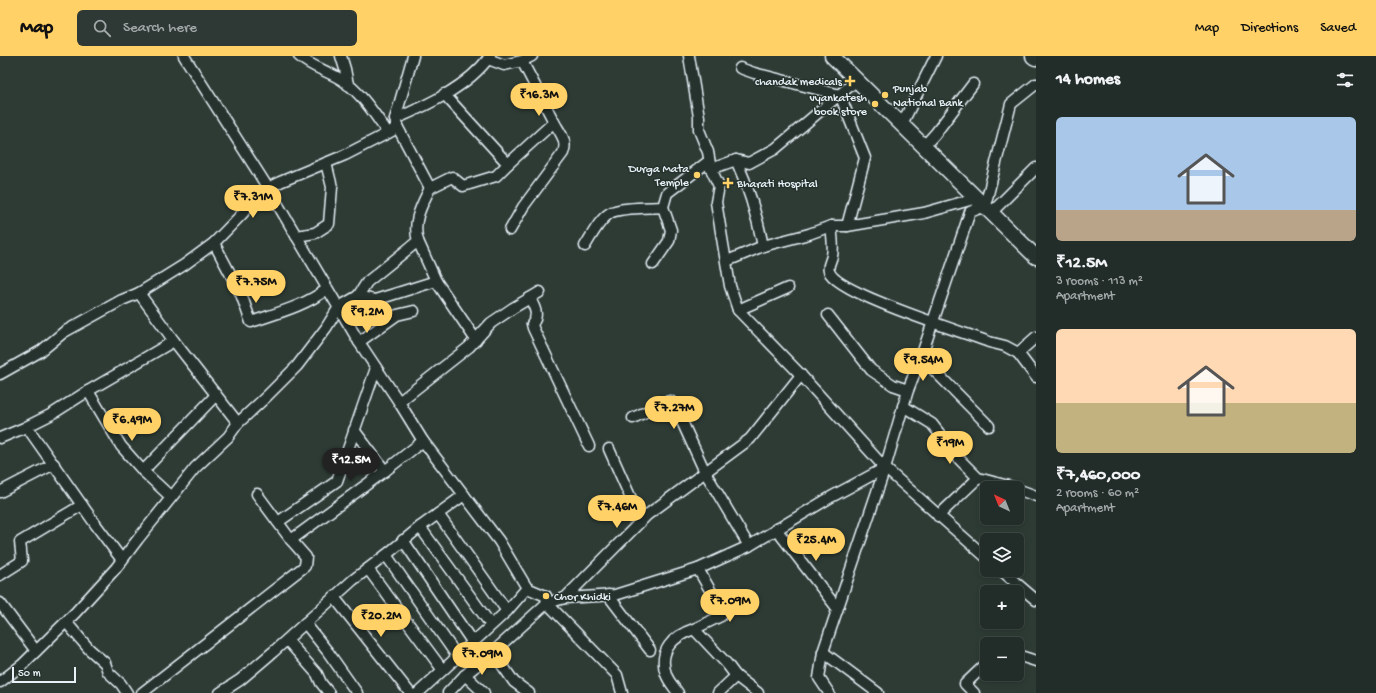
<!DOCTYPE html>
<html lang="en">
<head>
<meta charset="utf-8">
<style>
  :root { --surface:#222c28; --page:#2e3834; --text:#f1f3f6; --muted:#a2a7a8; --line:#3f4845; --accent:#ffd166 }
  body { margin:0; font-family:"Gochi Hand",sans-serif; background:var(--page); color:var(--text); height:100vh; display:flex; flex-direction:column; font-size:15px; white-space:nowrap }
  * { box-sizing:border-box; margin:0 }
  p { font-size:13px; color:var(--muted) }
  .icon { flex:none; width:22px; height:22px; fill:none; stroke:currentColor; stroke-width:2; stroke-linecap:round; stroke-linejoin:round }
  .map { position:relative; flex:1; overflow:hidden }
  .drawer { display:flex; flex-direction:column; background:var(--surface); width:340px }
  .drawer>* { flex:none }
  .needle { width:26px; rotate:317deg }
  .controls { position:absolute; left:980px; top:425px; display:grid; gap:8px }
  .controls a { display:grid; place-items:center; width:44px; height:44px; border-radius:6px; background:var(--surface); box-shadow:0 2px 6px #0003,0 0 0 1px var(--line); font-size:20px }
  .scale { position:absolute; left:12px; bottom:10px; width:64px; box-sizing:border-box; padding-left:4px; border:2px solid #e8f1f8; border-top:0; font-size:11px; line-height:14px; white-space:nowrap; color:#e8f1f8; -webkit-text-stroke:3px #26332d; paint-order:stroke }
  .price { position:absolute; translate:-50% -34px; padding:0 9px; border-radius:14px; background:var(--accent); color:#111; font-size:13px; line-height:26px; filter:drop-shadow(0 1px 2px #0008) }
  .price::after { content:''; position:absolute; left:50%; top:24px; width:12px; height:9px; margin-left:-6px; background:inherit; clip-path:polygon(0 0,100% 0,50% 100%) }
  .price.active { background:#222; color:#fff }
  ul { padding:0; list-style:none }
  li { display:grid; align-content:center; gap:8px; height:212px; padding:0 20px }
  li span { display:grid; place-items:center; height:124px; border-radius:6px; color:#555 }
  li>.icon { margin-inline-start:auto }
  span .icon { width:72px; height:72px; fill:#fffc; stroke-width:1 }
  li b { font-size:17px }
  h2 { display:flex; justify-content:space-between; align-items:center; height:48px; padding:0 20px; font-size:17px }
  header { display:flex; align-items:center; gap:24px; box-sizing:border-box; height:56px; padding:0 20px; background:var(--accent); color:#111 }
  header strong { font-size:19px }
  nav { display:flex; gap:22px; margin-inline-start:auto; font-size:14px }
  .search { width:280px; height:36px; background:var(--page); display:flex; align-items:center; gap:10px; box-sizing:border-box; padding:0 14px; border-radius:6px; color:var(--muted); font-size:15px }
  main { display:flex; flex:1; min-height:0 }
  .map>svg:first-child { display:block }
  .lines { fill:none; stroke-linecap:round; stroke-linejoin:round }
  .street-casing { stroke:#e8f1f8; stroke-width:13 }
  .secondary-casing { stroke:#e8f1f8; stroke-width:17 }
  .primary-casing { stroke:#e8f1f8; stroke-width:19 }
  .street { stroke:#26332d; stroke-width:10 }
  .secondary { stroke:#26332d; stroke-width:14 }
  .primary { stroke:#26332d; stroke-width:16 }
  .poi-dot { fill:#ffd166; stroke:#26332d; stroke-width:1.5 }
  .labels { text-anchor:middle; stroke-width:3; stroke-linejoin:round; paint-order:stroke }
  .poi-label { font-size:12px; fill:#e8f1f8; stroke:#26332d; text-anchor:end }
</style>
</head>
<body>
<header>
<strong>Map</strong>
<div class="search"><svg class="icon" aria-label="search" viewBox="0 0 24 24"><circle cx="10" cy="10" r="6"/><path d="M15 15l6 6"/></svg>Search here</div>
<nav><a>Map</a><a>Directions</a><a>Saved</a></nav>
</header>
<main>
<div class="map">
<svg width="1036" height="637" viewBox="0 0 1036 637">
  <rect width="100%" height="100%" fill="#2e3b35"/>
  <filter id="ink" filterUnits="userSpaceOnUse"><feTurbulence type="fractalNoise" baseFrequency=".025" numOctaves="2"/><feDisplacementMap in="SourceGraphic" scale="8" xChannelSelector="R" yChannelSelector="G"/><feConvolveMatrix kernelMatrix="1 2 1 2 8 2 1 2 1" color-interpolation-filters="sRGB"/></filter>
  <g filter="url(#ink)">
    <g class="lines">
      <defs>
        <g id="street">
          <path d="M184 0 268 132 359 286 399 346 423 385 499 485 527 532 546 540 547 547 617 619 622 637"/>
          <path d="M299 0C311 11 328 15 342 24 361 36 375 59 388 77"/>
          <path d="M341 0 345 13 348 29"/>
          <path d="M689 0 699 61V74L708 96 711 113 719 130 716 146 730 230 738 254 801 319 885 412 987 502"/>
          <path d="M488 3 504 9 522 5 532 0"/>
          <path d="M395 63 413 0"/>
          <path d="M902 68 936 0"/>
          <path d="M397 70 430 132 452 121 463 130 496 120 508 108 444 38"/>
          <path d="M924 90 935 78 973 28"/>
          <path d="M736 104C749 132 757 160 763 190"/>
          <path d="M508 108 554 66 522 5"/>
          <path d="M711 113 736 104 749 107 775 93 857 24"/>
          <path d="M991 157 1036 112"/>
          <path d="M831 170C832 179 834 191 832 200 831 205 827 210 829 215 835 237 963 276 989 286L1005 290 1018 297 1036 281"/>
          <path d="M847 170 924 157 977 142"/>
          <path d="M510 174 523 151 563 97C568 85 560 77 554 66"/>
          <path d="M296 180 315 177 329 168 332 131 326 107"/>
          <path d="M418 185 436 225 476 284"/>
          <path d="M214 187 241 238 251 266C277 257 305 250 327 233"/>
          <path d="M585 190C592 179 599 164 610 157 620 151 651 152 663 151"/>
          <path d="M727 205 763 190 809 178 831 170H847L865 102 840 39 754 17 740 12"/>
          <path d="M653 208 669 185 671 174 663 151 667 137 709 105"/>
          <path d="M139 237 174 285 238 367"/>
          <path d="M358 240 375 244 436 225"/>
          <path d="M530 242C534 251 540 259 532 268L533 272 589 390"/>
          <path d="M738 254 788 232"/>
          <path d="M828 259 871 314 893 329 908 334"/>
          <path d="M359 286 397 259 414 255"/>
          <path d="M1018 297 1036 321"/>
          <path d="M921 301 989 370"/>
          <path d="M0 318 41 295 64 276 122 244 139 237 184 209 214 187 243 157 255 141 268 132 280 126 345 99 392 75 397 70 395 63C428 49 469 30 490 0"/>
          <path d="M88 335 121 390 143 415 171 441"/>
          <path d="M399 346 469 291 491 267 513 252 540 236"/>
          <path d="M903 350 932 368 960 404 978 422 1016 432"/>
          <path d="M633 362 666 346 670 345 674 348 705 416 749 490"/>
          <path d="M27 371 96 469 122 504"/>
          <path d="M354 374 385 415"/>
          <path d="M0 382 24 372 52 358 88 335 174 285"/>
          <path d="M609 393 641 465"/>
          <path d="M143 415 216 339"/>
          <path d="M1017 433 1036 440"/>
          <path d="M0 436 54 408"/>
          <path d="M438 458 507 555"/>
          <path d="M938 460 978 422"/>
          <path d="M278 466 337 425 376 312"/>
          <path d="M420 471 491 569"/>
          <path d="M776 473 837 552"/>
          <path d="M291 484 385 415 423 385"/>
          <path d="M403 484 473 587"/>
          <path d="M386 499 457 600"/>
          <path d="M368 513 442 613"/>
          <path d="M698 513 710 534 725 553 721 560 694 573 727 608 736 620"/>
          <path d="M1001 514 1036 544"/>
          <path d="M0 519 22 505 20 486 82 449"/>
          <path d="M608 539 650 594"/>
          <path d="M334 541 410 637"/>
          <path d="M565 542 615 539 698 513 749 490 831 441 885 412"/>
          <path d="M0 547 36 595"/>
          <path d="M66 566 89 593 105 607 108 616 121 628 127 637"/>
          <path d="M305 567 328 596 357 637"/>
          <path d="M287 584 317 618 321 627 329 637"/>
          <path d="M493 596 514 626 529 637"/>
          <path d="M823 596 878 637"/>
          <path d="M1017 599 1036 605"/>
          <path d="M465 619 484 637"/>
          <path d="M0 626 22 609 75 557 116 512 138 483 195 412 228 381 238 367 267 340 297 310 326 272 339 251 358 240 367 226 418 185C412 165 422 149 430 132"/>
          <path d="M142 637 305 510 306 501 291 484 257 438"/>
          <path d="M220 637 240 624 273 596 353 524 386 499 420 471 464 439"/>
          <path d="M418 637 507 555 527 532"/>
          <path d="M448 637 465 619 493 596 547 547 565 542 647 459 750 383 801 319"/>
          <path d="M678 637C674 631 668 625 666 618 658 595 673 580 694 573"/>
          <path d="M718 637 736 620 758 637"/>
          <path d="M829 637 819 622 823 596 885 412 908 334 921 301 970 156 985 150 1011 48 1036 28"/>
          <path d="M974 637 965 628 987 607"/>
        </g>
        <path id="secondary" d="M832 0 1036 201"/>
        <path id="primary" d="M1034 0 1036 1"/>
      </defs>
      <use href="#street" class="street-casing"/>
      <use href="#secondary" class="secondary-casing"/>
      <use href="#primary" class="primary-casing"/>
      <use href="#street" class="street"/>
      <use href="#secondary" class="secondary"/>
      <use href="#primary" class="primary"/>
    </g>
  </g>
  <g class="poi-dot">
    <path d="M848 19h4v4h4v4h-4v4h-4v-4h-4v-4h4z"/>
    <circle cx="885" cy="39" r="4"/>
    <circle cx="875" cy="48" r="4"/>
    <circle cx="697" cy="119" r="4"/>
    <path d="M726 121h4v4h4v4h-4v4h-4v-4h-4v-4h4z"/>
    <circle cx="546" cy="540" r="4"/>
  </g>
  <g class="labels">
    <g class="poi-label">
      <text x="842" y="29">chandak medicals</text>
      <text x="893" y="36" text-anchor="start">Punjab<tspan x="893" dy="14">National Bank</tspan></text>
      <text x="867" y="45">vyankatesh<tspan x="867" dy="14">book store</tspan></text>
      <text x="689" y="116">Durga Mata<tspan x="689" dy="14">Temple</tspan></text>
      <text x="737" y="131" text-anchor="start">Bharati Hospital</text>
      <text x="554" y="544" text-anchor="start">Chor Khidki</text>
    </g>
  </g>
</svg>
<div class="controls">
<a><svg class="needle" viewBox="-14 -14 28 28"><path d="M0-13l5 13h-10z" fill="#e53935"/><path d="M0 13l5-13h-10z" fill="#a2a7a8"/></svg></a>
<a><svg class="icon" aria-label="layers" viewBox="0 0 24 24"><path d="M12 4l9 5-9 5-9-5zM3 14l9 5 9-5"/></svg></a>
<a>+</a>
<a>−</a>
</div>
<div class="scale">50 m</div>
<b class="price" style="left:539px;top:61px">₹16.3M</b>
<b class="price" style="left:253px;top:163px">₹7.31M</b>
<b class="price" style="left:256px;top:248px">₹7.75M</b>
<b class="price" style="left:367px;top:278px">₹9.2M</b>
<b class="price" style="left:923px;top:326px">₹9.54M</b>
<b class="price" style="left:674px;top:374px">₹7.27M</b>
<b class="price" style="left:132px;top:386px">₹6.49M</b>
<b class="price" style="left:950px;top:409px">₹19M</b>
<b class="price active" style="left:351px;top:426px">₹12.5M</b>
<b class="price" style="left:617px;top:473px">₹7.46M</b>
<b class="price" style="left:816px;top:506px">₹25.4M</b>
<b class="price" style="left:730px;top:567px">₹7.09M</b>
<b class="price" style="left:381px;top:582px">₹20.2M</b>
<b class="price" style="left:482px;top:620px">₹7.09M</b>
</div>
<section class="drawer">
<h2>14 homes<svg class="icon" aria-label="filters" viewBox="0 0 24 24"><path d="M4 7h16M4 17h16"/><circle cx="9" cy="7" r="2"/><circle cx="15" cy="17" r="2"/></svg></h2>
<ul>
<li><span style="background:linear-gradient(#a9c7e8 75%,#b9a48a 0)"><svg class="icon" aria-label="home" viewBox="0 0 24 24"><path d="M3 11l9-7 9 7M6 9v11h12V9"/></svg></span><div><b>₹12.5M</b><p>3 rooms · 113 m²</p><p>Apartment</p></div></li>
<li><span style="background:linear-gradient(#ffd9b3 60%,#c2b280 0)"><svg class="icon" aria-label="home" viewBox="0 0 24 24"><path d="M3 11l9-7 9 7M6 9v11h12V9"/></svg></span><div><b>₹7,460,000</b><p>2 rooms · 60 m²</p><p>Apartment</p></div></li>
</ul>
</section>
</main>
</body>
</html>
